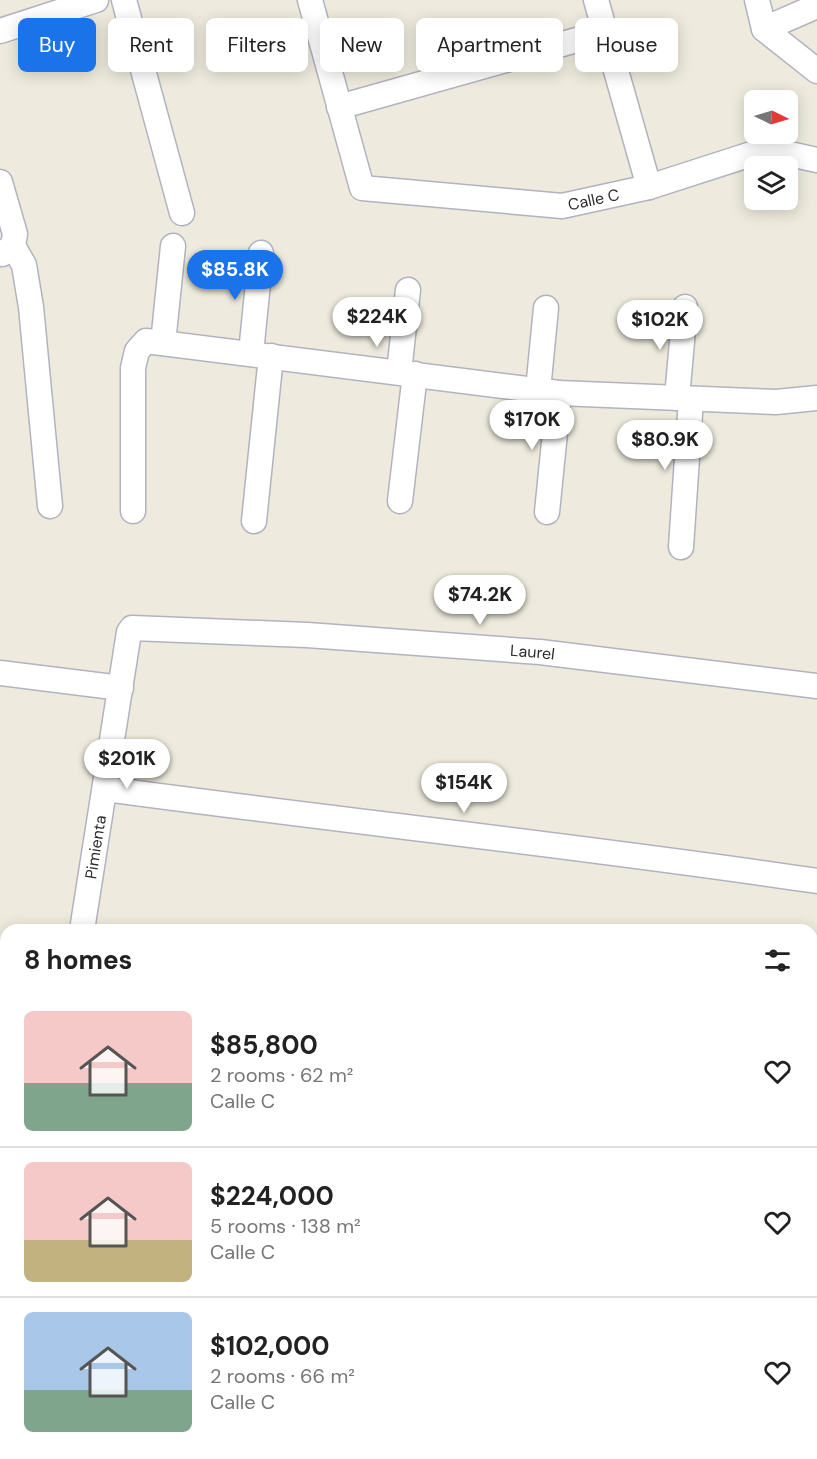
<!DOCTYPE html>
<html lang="en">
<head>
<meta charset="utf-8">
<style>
  :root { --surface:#fff; --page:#f2f2f2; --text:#222; --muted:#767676; --line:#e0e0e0; --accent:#1a73e8 }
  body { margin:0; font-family:"DM Sans",sans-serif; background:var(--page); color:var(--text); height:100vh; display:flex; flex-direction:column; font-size:22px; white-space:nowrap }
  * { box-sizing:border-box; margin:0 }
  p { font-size:20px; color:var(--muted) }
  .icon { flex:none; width:33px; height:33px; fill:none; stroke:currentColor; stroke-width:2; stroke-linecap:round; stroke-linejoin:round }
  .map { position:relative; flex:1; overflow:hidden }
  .details { position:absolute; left:0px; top:924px; width:818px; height:536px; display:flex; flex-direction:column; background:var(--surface); border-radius:18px 18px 0 0; box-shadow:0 3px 15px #0003 }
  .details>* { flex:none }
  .hud { position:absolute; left:18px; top:18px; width:782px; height:54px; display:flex; gap:12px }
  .needle { width:39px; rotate:95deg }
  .fabs { position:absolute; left:744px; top:90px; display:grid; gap:12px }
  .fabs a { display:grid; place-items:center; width:54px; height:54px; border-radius:9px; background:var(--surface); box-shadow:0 3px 15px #0003; font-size:30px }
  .price { position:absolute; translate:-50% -51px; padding:0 14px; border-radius:21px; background:#fff; color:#222; font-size:20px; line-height:39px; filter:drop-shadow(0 2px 3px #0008) }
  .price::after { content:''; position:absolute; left:50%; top:36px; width:18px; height:14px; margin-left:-9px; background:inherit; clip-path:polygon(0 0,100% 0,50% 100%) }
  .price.selected { background:var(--accent); color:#fff }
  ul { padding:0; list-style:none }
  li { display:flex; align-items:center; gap:18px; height:150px; padding:0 24px }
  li+li { border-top:2px solid var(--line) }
  li span { display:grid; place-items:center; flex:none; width:168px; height:120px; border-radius:9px; color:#555 }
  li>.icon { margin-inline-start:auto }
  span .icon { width:72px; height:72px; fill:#fffc; stroke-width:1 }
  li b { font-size:26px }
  h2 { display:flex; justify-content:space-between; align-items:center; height:72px; padding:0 24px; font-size:26px }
  .chip { padding:0 21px; border-radius:9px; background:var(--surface); box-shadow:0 3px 15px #0003; font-size:21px; line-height:54px }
  .chip.selected { background:var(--accent); color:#fff }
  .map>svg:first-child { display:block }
  .building { fill:#cac7be }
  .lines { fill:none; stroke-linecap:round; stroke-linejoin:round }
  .minor-casing { stroke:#b2b2c0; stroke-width:27 }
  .minor { stroke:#fff; stroke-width:24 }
  .labels { text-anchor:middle; stroke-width:4.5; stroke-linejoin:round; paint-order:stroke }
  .street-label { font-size:16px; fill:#2c2c2c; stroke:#fff }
</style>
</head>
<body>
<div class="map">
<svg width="817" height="1459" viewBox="0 0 817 1459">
  <rect width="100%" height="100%" fill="#eeebde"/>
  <g class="building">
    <path d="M812 1441 817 1442V1459H808L812 1454Z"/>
    <path d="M536 1454H600L599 1459H535Z"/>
    <path d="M726 1454H770V1459Z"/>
  </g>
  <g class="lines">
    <defs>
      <g id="minor">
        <path d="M124 0 182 213"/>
        <path id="s1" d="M310 0 362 188 562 206 649 187 767 149 817 160"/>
        <path d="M596 0 649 187"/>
        <path d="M757 0 764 29 817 71"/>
        <path d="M764 29 817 6"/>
        <path d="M0 31 96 0"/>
        <path d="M339 107 605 32"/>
        <path d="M0 182 15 234 13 246 2 254"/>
        <path d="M13 246 24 265 31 307 50 506"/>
        <path d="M163 343 173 246"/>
        <path d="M251 353 261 253"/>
        <path d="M399 372 408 290"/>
        <path d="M538 390 546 308"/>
        <path d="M677 398 685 307"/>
        <path d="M400 501 415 374"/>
        <path d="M133 511V368L137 351 146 341 559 393 776 402 817 398"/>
        <path d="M547 512 559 393"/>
        <path d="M254 521 271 356"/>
        <path d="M681 547 691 399"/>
        <path d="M0 673 121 688"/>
        <path d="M106 789C343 821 581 846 817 881"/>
        <path id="s2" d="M82 930 129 632 132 628 307 635 540 652 817 686"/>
        <path d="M0 974 6 975"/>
        <path d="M812 1094 817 1095"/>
        <path d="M812 1288 817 1248"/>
        <path d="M0 1431 6 1395"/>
        <path d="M220 1459 221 1454"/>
        <path d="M424 1459 425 1454"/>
        <path d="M621 1459 622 1454"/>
        <path d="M788 1459 789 1454"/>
      </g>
    </defs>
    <use href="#minor" class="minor-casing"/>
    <use href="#minor" class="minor"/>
  </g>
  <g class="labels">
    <g class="street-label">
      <text dy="6" stroke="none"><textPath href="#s1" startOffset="428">Calle C</textPath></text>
      <text dy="6" stroke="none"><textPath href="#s2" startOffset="708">Laurel</textPath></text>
      <text dy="6" stroke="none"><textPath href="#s2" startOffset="84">Pimienta</textPath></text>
    </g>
  </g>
</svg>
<div class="fabs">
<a><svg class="needle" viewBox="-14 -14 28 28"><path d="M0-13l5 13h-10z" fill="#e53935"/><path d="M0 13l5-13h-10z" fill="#767676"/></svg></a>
<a><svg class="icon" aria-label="layers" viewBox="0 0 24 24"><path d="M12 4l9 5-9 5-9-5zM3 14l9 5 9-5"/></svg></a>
</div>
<b class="price selected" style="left:235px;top:301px">$85.8K</b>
<b class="price" style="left:377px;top:348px">$224K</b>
<b class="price" style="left:660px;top:351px">$102K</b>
<b class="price" style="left:532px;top:451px">$170K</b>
<b class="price" style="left:665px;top:471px">$80.9K</b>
<b class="price" style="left:480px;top:626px">$74.2K</b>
<b class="price" style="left:127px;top:790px">$201K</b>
<b class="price" style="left:464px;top:814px">$154K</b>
<div class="hud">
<a class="chip selected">Buy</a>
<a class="chip">Rent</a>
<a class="chip">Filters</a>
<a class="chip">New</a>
<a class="chip">Apartment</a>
<a class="chip">House</a>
</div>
<section class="details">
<h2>8 homes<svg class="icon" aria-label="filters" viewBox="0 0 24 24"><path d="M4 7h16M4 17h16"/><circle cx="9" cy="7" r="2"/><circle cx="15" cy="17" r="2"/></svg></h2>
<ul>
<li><span style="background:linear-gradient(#f6c9c9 60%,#7fa58c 0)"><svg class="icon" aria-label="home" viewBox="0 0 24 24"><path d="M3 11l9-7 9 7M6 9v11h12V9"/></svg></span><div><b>$85,800</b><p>2 rooms · 62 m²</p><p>Calle C</p></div><svg class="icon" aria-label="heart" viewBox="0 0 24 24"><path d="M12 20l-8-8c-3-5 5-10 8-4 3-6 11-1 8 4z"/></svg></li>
<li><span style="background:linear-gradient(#f6c9c9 65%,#c2b280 0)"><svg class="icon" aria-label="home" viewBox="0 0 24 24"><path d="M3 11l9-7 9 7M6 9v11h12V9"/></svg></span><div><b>$224,000</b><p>5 rooms · 138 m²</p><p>Calle C</p></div><svg class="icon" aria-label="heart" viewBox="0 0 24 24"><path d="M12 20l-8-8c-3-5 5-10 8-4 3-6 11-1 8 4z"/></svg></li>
<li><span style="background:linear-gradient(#a9c7e8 65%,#7fa58c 0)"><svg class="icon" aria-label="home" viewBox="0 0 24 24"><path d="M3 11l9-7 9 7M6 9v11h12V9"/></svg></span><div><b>$102,000</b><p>2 rooms · 66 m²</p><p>Calle C</p></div><svg class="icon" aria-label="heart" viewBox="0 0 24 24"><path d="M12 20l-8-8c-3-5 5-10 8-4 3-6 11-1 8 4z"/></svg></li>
</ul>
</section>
</div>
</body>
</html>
